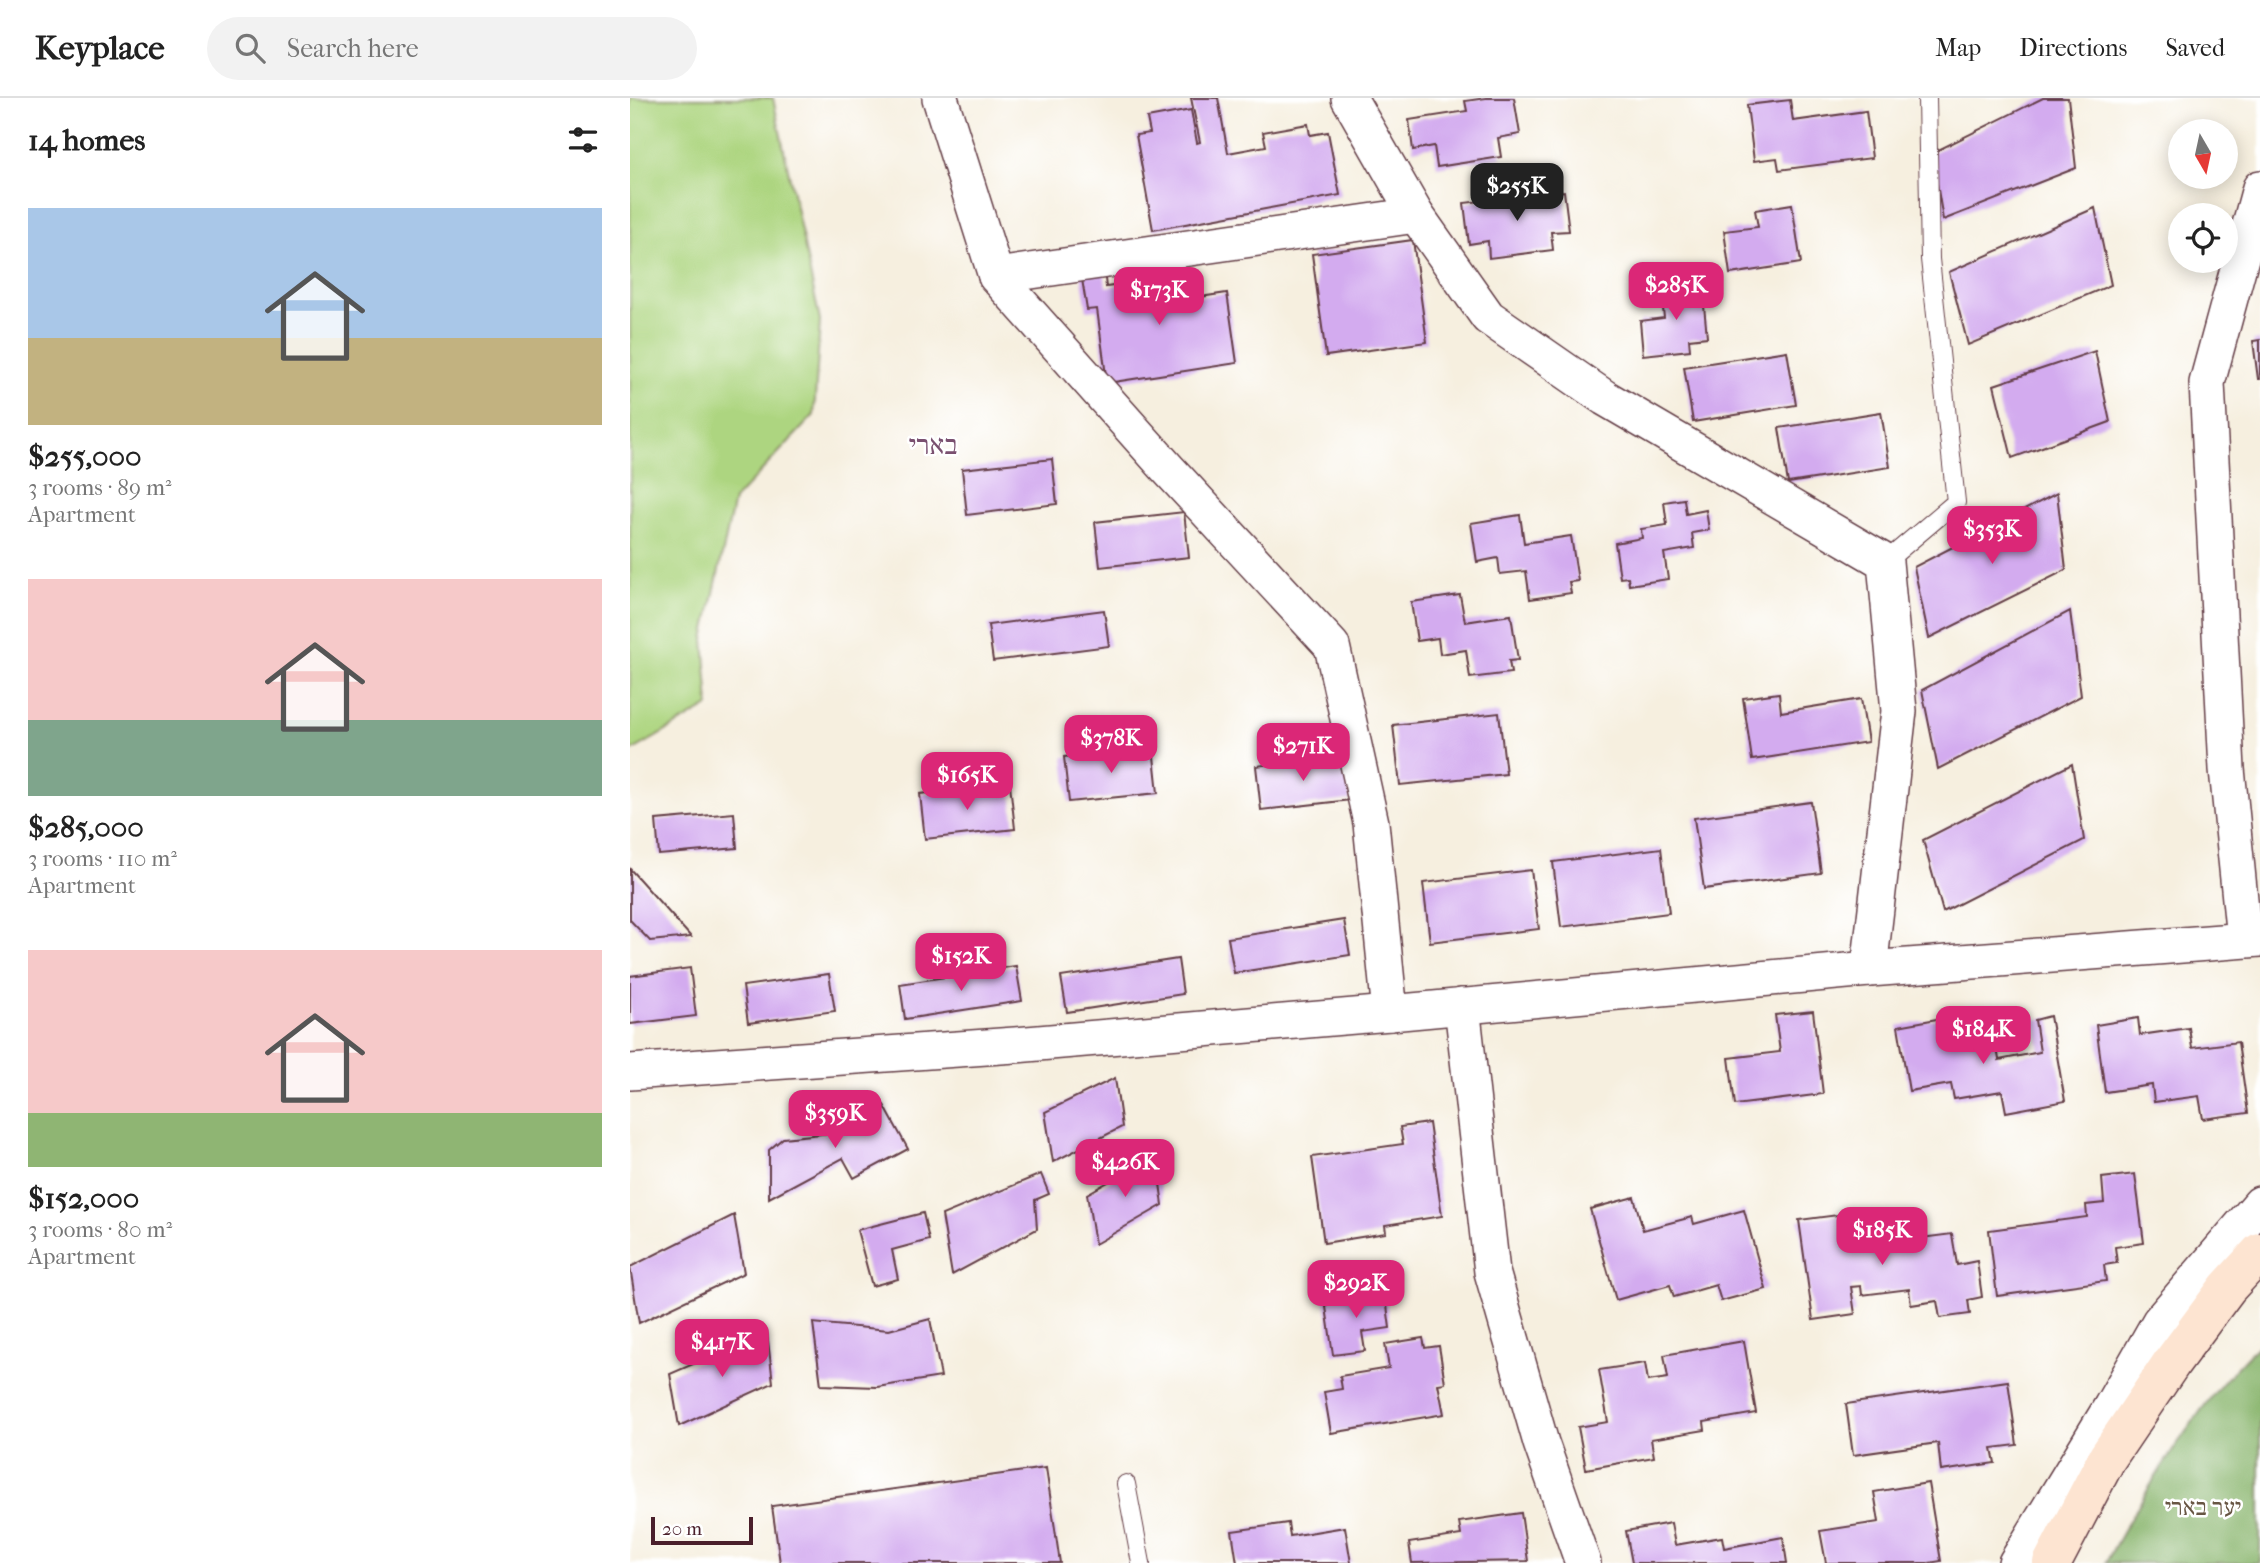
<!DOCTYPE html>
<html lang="en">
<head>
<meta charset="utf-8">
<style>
  :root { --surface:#fff; --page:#f2f2f2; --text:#222; --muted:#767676; --line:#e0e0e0; --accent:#db2777 }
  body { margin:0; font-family:"IM FELL French Canon","Frank Ruhl Libre",serif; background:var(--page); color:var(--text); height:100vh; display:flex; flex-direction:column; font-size:26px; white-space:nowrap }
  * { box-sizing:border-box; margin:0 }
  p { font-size:23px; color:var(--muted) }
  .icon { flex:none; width:38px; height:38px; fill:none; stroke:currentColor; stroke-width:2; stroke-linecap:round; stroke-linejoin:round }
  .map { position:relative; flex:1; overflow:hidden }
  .panel { display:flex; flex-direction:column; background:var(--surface); width:630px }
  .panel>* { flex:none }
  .needle { width:46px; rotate:171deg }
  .buttons { position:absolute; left:1538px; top:21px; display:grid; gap:14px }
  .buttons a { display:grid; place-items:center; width:70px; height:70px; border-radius:50%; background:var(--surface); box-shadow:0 4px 18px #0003; font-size:35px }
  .scale { position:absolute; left:21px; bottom:18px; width:102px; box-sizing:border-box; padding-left:7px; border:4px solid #4a1f2b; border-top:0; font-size:19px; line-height:24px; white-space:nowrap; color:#4a1f2b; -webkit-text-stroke:5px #fff; paint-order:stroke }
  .price { position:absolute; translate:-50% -60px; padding:0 16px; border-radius:14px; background:var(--accent); color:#fff; font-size:23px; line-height:46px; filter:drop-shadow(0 2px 4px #0008) }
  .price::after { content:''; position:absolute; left:50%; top:42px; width:21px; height:16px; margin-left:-10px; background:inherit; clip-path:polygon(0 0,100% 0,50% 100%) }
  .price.active { background:#222; color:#fff }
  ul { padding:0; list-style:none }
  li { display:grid; align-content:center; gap:14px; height:371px; padding:0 28px }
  li span { display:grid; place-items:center; height:217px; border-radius:0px; color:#555 }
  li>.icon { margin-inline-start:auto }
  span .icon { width:126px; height:126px; fill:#fffc; stroke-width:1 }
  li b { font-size:30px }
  h2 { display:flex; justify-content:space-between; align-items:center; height:84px; padding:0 28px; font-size:30px }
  header { display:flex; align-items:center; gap:42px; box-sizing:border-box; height:98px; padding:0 35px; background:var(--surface); border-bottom:2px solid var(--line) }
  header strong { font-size:33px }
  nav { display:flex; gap:38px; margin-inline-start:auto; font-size:24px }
  .search { width:490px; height:63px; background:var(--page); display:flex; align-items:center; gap:18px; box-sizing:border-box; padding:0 24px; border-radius:38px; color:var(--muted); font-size:26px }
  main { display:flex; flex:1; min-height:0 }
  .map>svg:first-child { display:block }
  .green { fill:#add580; stroke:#7c7a56; stroke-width:2 }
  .forest { fill:#8ab66e; stroke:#6a6a4c; stroke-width:2 }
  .building { fill:#d3abef }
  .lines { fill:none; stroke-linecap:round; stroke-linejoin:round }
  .lane-casing { stroke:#643e46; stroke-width:20 }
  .street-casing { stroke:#643e46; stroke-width:38 }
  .secondary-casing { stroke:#643e46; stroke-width:41 }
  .lane { stroke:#fff; stroke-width:18 }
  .street { stroke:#fff; stroke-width:35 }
  .secondary { stroke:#fde4d1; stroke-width:38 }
  .labels { text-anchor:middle; stroke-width:5; stroke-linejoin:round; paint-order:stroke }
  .park-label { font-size:24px; fill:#685644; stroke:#fff }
  .quarter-label { font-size:28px; fill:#7a5070; stroke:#fff }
</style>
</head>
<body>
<header>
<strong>Keyplace</strong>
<div class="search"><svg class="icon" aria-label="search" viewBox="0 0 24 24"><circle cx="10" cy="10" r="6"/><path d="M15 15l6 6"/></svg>Search here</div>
<nav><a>Map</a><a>Directions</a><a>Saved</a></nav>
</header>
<main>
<section class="panel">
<h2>14 homes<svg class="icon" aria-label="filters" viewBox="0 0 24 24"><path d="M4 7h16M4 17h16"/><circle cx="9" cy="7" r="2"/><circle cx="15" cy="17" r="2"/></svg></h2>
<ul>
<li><span style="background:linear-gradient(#a9c7e8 60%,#c2b280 0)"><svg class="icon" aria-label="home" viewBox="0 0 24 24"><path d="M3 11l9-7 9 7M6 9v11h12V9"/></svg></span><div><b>$255,000</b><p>3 rooms · 89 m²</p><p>Apartment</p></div></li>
<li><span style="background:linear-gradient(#f6c9c9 65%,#7fa58c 0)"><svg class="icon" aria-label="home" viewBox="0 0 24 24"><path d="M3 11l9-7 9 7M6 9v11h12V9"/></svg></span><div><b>$285,000</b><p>3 rooms · 110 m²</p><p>Apartment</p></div></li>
<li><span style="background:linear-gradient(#f6c9c9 75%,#8fb573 0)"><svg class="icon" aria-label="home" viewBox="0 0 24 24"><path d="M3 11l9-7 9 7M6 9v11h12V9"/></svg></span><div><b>$152,000</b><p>3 rooms · 80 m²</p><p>Apartment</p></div></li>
</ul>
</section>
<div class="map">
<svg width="1630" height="1465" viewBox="0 0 1630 1465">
  <rect width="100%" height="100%" fill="#fff"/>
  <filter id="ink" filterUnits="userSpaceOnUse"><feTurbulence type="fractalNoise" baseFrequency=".0143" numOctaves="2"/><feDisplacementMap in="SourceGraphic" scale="14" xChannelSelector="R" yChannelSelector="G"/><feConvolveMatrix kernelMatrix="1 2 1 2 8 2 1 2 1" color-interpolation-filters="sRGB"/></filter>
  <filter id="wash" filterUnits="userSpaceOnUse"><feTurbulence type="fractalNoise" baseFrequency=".00686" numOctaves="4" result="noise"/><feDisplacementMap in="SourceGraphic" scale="28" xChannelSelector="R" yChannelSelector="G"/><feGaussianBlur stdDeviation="1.57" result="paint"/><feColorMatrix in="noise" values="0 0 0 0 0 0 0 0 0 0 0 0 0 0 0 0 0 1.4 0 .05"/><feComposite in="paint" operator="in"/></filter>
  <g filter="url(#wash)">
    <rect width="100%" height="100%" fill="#f6efdf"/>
    <path class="green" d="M0 0H143L190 223 184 317 104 402 74 541 79 608 0 654Z"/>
    <path class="forest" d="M1630 1246V1465H1476C1492 1432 1511 1403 1530 1372 1559 1328 1590 1282 1630 1246Z"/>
    <g id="blocks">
      <g class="building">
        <path d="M561 0H588L598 55 636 48 633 34 678 26 680 37 698 34 710 97 523 132 506 37 520 35 517 20 561 12 567 45 570 44Z"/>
        <path d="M856 0H884L890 36 868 40 871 59 807 69 804 48 783 52 779 22 837 13 835 3Z"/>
        <path d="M1413 0H1438L1446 70 1313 122 1302 55Z"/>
        <path d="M1160 2 1163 23 1236 13 1242 60 1149 72 1147 60 1124 63 1117 7Z"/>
        <path d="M934 93 939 133 921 134 923 152 859 160 858 143 839 146 834 105Z"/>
        <path d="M1162 106 1171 165 1100 176 1094 133 1128 129 1125 112Z"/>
        <path d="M1465 110 1481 187 1338 247 1319 174Z"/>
        <path d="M783 142 797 244 696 258 682 156Z"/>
        <path d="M474 172 476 189 566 176 570 199 597 195 607 265 477 285 467 211 457 212 451 175Z"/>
        <path d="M1072 187 1077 239 1059 241 1060 252 1013 257 1010 223 1034 220 1031 191Z"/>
        <path d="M1630 242V281H1628L1623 243Z"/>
        <path d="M1157 253 1166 307 1063 324 1054 269Z"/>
        <path d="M1465 253 1480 324 1382 360 1364 287Z"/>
        <path d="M1251 314 1260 369 1158 385 1149 330Z"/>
        <path d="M422 361 427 406 337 417 332 371Z"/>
        <path d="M1427 395 1436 472 1299 540 1284 469Z"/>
        <path d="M1054 401 1056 416 1076 412 1079 432 1062 435 1064 450 1034 455 1038 481 999 487 998 479 990 480 985 445 1012 440 1011 431 1037 427 1034 404Z"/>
        <path d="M554 414 559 459 470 469 465 424Z"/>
        <path d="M890 417 894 445 941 438 948 483 939 484 941 495 900 501 896 473 870 476 868 460 847 464 841 425Z"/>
        <path d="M830 497 835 524 881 517 888 562 879 563 881 575 840 580 836 552 810 556 808 540 787 543 781 504Z"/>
        <path d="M474 512 479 548 363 563 358 527Z"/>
        <path d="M1440 513 1451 598 1308 671 1292 592Z"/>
        <path d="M1149 595 1151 614 1231 601 1238 644 1122 662 1113 600Z"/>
        <path d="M869 615 876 676 770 687 763 627Z"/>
        <path d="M523 649 528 695 439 704 434 659Z"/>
        <path d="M715 657 720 702 631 712 626 668Z"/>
        <path d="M1442 666 1454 742 1313 814 1293 742Z"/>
        <path d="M380 686 385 731 295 741 290 696Z"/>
        <path d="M1181 704 1191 775 1074 791 1064 720Z"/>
        <path d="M104 715 107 750 29 757 26 722Z"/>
        <path d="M1031 750 1039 815 931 829 923 764Z"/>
        <path d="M0 771 61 839 20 843 0 822Z"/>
        <path d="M901 772 909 831 800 844 793 785Z"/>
        <path d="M714 822 720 857 604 875 598 840Z"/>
        <path d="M548 861 553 896 437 914 431 879Z"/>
        <path d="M386 868 392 903 275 921 270 886Z"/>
        <path d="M60 870 66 918 0 926V878Z"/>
        <path d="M199 876 205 913 118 925 113 888Z"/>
        <path d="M1183 913 1193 996 1105 1007 1099 960 1150 954 1145 917Z"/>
        <path d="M1420 918 1435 1003 1376 1014 1372 993 1324 1001 1321 986 1279 993 1268 928 1307 921 1311 946 1365 936 1369 962 1410 954 1405 922Z"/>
        <path d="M1508 920 1510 937 1559 930 1562 950 1608 944 1618 1015 1573 1021 1569 998 1524 1004 1522 987 1475 994 1466 927Z"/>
        <path d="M485 980 492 1029 423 1064 415 1014Z"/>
        <path d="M254 1007 278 1051 224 1080 213 1060 139 1100V1052L153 1040 201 1035Z"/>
        <path d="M799 1025 812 1118 755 1127 756 1135 694 1145 682 1059 773 1046 770 1029Z"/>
        <path d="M526 1057 533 1107 465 1146 457 1096Z"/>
        <path d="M411 1076 419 1096 405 1102 407 1131 322 1177 312 1117Z"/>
        <path d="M1505 1076 1514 1145 1485 1149 1487 1165 1474 1167 1476 1183 1367 1198 1359 1132 1457 1119 1456 1107 1474 1105 1472 1080Z"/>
        <path d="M1004 1099 1013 1132 1062 1119 1064 1126 1114 1112 1136 1191 1091 1203 1086 1187 1044 1199 1040 1187 986 1202 960 1111Z"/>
        <path d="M293 1115 299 1142 262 1152 268 1181 242 1188 227 1132Z"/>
        <path d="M1223 1115 1226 1135 1274 1128 1276 1142 1322 1136 1327 1167 1347 1163 1352 1199 1338 1202 1340 1216 1310 1220 1307 1203 1281 1207 1279 1191 1232 1197 1231 1188 1221 1189 1225 1216 1183 1222 1169 1122Z"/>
        <path d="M104 1117 114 1175 9 1225 0 1169Z"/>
        <path d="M755 1193 760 1230 732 1234 735 1253 703 1257 695 1202Z"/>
        <path d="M300 1221 311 1279 247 1289 191 1287 183 1225 259 1232Z"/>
        <path d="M137 1234 143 1285 49 1328 40 1276Z"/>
        <path d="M793 1240 795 1250 809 1248 815 1285 808 1286 814 1316 701 1335 694 1294 712 1291 710 1278 759 1270 755 1246Z"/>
        <path d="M1114 1243 1126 1315 1074 1324 1075 1332 1021 1341 1024 1359 956 1371 948 1329 978 1324 969 1272 1015 1265 1018 1283 1038 1280 1034 1257Z"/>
        <path d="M1378 1283 1387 1347 1362 1350 1365 1365 1311 1373 1308 1345 1223 1357 1216 1306Z"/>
        <path d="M416 1370 430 1465H150L142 1408Z"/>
        <path d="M1298 1385 1311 1463 1299 1465H1196L1190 1433 1249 1424 1244 1394Z"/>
        <path d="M891 1415 898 1463 782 1465 779 1445 831 1437 829 1424Z"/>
        <path d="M658 1425 660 1438 715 1429 721 1465H607L602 1433Z"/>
        <path d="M1041 1425 1045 1447 1092 1439 1094 1450 1153 1439 1157 1465H1002L996 1433Z"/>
      </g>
    </g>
  </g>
  <g filter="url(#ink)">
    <use href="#blocks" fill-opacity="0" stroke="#643e46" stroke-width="2"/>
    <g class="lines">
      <defs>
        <g id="lane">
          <path d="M1255 464 1326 404 1300 161 1297 0"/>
          <path d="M496 1386 511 1465"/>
        </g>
        <g id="street">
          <path d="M310 0 366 178 537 370 702 548 741 725 760 915"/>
          <path d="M719 0 786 117 858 219 975 300 1255 464 1269 613 1239 871"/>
          <path d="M366 178 786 117"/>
          <path d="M1614 841 1597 671 1577 285 1630 90"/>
          <path d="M832 908 862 1174 911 1345 953 1465"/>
          <path d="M0 974 385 947 760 915 1239 871 1630 841"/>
          <path d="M1386 1465 1481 1309 1530 1223 1630 1106"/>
        </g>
        <path id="secondary" d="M1422 1465 1477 1360 1542 1264 1597 1190 1630 1154"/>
      </defs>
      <use href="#lane" class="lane-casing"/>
      <use href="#street" class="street-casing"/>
      <use href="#secondary" class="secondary-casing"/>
      <use href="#lane" class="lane"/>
      <use href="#street" class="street"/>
      <use href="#secondary" class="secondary"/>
    </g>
  </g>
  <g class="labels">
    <g class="park-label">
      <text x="1573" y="1417">יער בארי</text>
    </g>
    <g class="quarter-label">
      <text x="303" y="356">בארי</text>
    </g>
  </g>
</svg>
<div class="buttons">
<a><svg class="needle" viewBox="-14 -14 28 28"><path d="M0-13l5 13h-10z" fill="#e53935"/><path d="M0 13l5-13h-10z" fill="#767676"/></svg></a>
<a><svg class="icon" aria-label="locate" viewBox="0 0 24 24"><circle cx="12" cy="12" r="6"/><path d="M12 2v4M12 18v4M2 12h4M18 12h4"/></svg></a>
</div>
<div class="scale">20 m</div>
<b class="price active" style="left:887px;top:125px">$255K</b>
<b class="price" style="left:1046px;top:224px">$285K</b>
<b class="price" style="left:529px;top:229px">$173K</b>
<b class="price" style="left:1362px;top:468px">$353K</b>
<b class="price" style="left:481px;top:677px">$378K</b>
<b class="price" style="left:673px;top:685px">$271K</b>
<b class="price" style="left:337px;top:714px">$165K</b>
<b class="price" style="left:331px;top:895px">$152K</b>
<b class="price" style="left:1353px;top:968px">$184K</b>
<b class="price" style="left:205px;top:1052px">$359K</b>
<b class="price" style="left:495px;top:1101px">$426K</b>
<b class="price" style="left:1252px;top:1169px">$185K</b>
<b class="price" style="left:726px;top:1222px">$292K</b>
<b class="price" style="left:92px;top:1281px">$417K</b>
</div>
</main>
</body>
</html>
